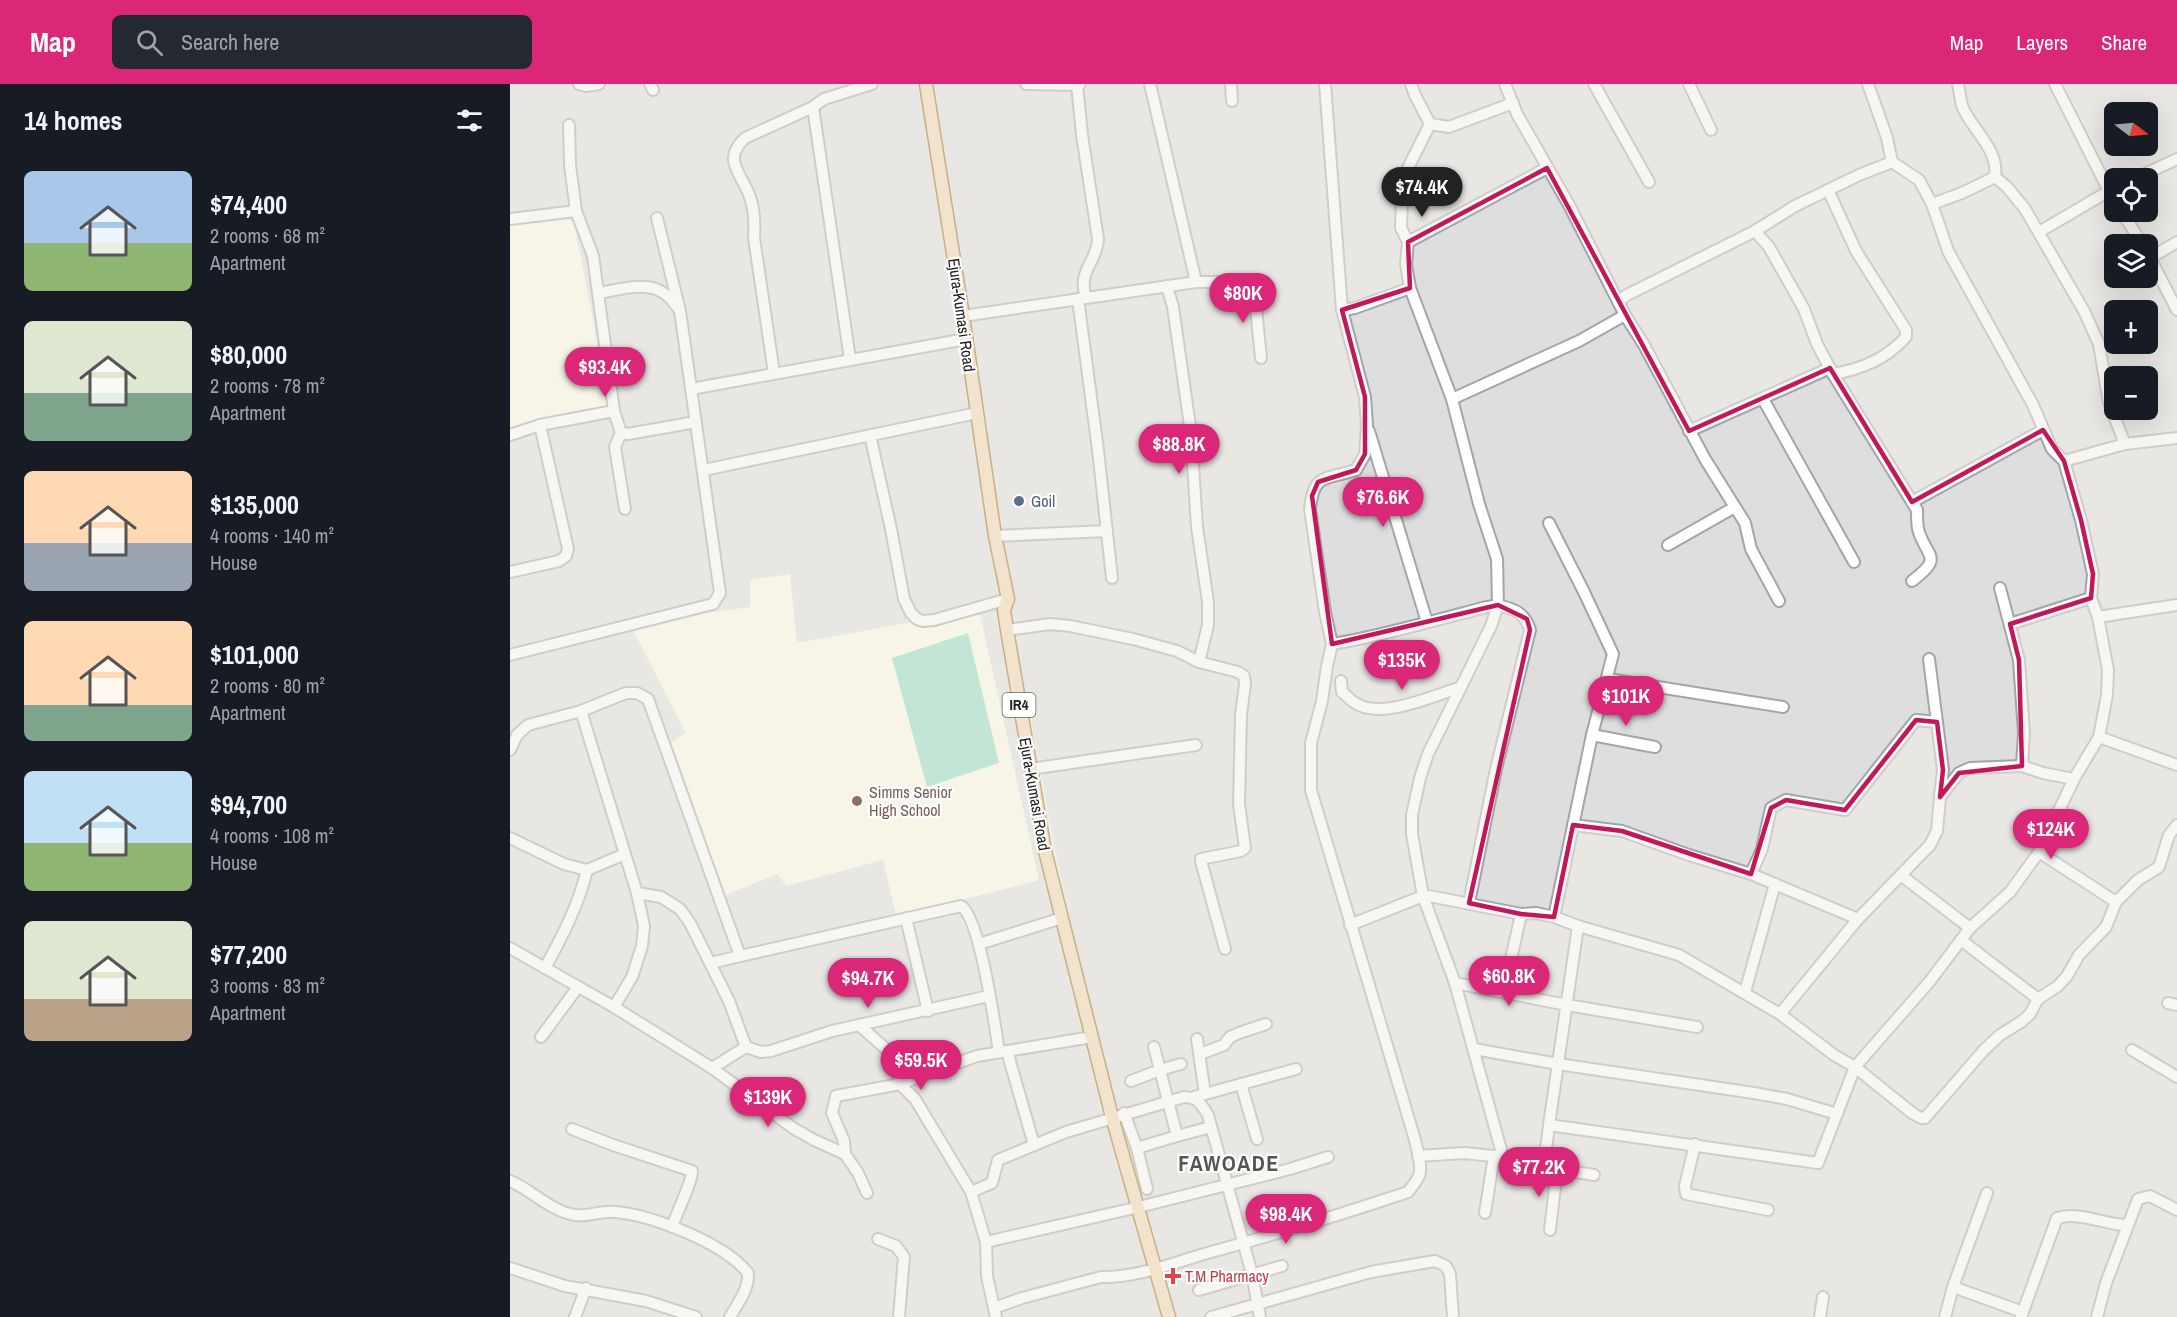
<!DOCTYPE html>
<html lang="en">
<head>
<meta charset="utf-8">
<style>
  :root { --surface:#171b24; --page:#242831; --text:#f1f3f6; --muted:#9ea1a6; --accent:#db2777 }
  body { margin:0; font-family:"Archivo Narrow",sans-serif; background:var(--page); color:var(--text); height:100vh; display:flex; flex-direction:column; font-size:22px; white-space:nowrap }
  * { box-sizing:border-box; margin:0 }
  p { font-size:20px; color:var(--muted) }
  .icon { flex:none; width:33px; height:33px; fill:none; stroke:currentColor; stroke-width:2; stroke-linecap:round; stroke-linejoin:round }
  .map { position:relative; flex:1; overflow:hidden }
  .sheet { display:flex; flex-direction:column; background:var(--surface); width:510px }
  .sheet>* { flex:none }
  .needle { width:39px; rotate:106deg }
  .tools { position:absolute; left:1594px; top:18px; display:grid; gap:12px }
  .tools a { display:grid; place-items:center; width:54px; height:54px; border-radius:9px; background:var(--surface); box-shadow:0 6px 24px #0002; font-size:30px }
  .price { position:absolute; translate:-50% -51px; padding:0 14px; border-radius:21px; background:var(--accent); color:#fff; font-size:20px; line-height:39px; filter:drop-shadow(0 2px 3px #0008) }
  .price::after { content:''; position:absolute; left:50%; top:36px; width:18px; height:14px; margin-left:-9px; background:inherit; clip-path:polygon(0 0,100% 0,50% 100%) }
  .price.current { background:#222; color:#fff }
  ul { padding:0; list-style:none }
  li { display:flex; align-items:center; gap:18px; height:150px; padding:0 24px }
  li span { display:grid; place-items:center; flex:none; width:168px; height:120px; border-radius:9px; color:#555 }
  li>.icon { margin-inline-start:auto }
  span .icon { width:72px; height:72px; fill:#fffc; stroke-width:1 }
  li b { font-size:26px }
  h2 { display:flex; justify-content:space-between; align-items:center; height:72px; padding:0 24px; font-size:26px }
  header { display:flex; align-items:center; gap:36px; box-sizing:border-box; height:84px; padding:0 30px; background:var(--accent); color:#fff }
  header strong { font-size:28px }
  nav { display:flex; gap:33px; margin-inline-start:auto; font-size:21px }
  .search { width:420px; height:54px; background:var(--page); display:flex; align-items:center; gap:15px; box-sizing:border-box; padding:0 21px; border-radius:9px; color:var(--muted); font-size:22px }
  main { display:flex; flex:1; min-height:0 }
  .map>svg:first-child { display:block }
  .residential { fill:#dfdede; fill-rule:evenodd }
  .education { fill:#fdfde5 }
  .pitch { fill:#8dd9bc }
  .lines { fill:none; stroke-linecap:round; stroke-linejoin:round }
  .minor-casing { stroke:#a5a5a5; stroke-width:14 }
  .major-casing { stroke:#93660c; stroke-width:15 }
  .minor { stroke:#fff; stroke-width:10 }
  .major { stroke:#f5d4a9; stroke-width:12 }
  .marked { fill:none; stroke:#c2185b; stroke-width:4.5; stroke-linejoin:round }
  .service-dot { fill:#5c6f8a; stroke:#fff; stroke-width:2 }
  .education-dot { fill:#8d6e63; stroke:#fff; stroke-width:2 }
  .health-dot { fill:#e0444e; stroke:#fff; stroke-width:2 }
  .labels { text-anchor:middle; stroke-width:4.5; stroke-linejoin:round; paint-order:stroke }
  .shield { fill:#fff; stroke:#646464; stroke-width:1.5 }
  .shield-label { font-size:15px; font-weight:bold; fill:#212121 }
  .street-label { font-size:16px; fill:#212121; stroke:#fff }
  .service-label { font-size:16px; fill:#4e5e75; stroke:#fff; text-anchor:start }
  .education-label { font-size:16px; fill:#785e54; stroke:#fff; text-anchor:start }
  .health-label { font-size:16px; fill:#be3a42; stroke:#fff; text-anchor:start }
  .district-label { font-size:22px; font-weight:bold; letter-spacing:1.5px; fill:#545454; stroke:#fff }
</style>
</head>
<body>
<header>
<strong>Map</strong>
<div class="search"><svg class="icon" aria-label="search" viewBox="0 0 24 24"><circle cx="10" cy="10" r="6"/><path d="M15 15l6 6"/></svg>Search here</div>
<nav><a>Map</a><a>Layers</a><a>Share</a></nav>
</header>
<main>
<section class="sheet">
<h2>14 homes<svg class="icon" aria-label="filters" viewBox="0 0 24 24"><path d="M4 7h16M4 17h16"/><circle cx="9" cy="7" r="2"/><circle cx="15" cy="17" r="2"/></svg></h2>
<ul>
<li><span style="background:linear-gradient(#a9c7e8 60%,#8fb573 0)"><svg class="icon" aria-label="home" viewBox="0 0 24 24"><path d="M3 11l9-7 9 7M6 9v11h12V9"/></svg></span><div><b>$74,400</b><p>2 rooms · 68 m²</p><p>Apartment</p></div></li>
<li><span style="background:linear-gradient(#dfe7d0 60%,#7fa58c 0)"><svg class="icon" aria-label="home" viewBox="0 0 24 24"><path d="M3 11l9-7 9 7M6 9v11h12V9"/></svg></span><div><b>$80,000</b><p>2 rooms · 78 m²</p><p>Apartment</p></div></li>
<li><span style="background:linear-gradient(#ffd9b3 60%,#9aa5b1 0)"><svg class="icon" aria-label="home" viewBox="0 0 24 24"><path d="M3 11l9-7 9 7M6 9v11h12V9"/></svg></span><div><b>$135,000</b><p>4 rooms · 140 m²</p><p>House</p></div></li>
<li><span style="background:linear-gradient(#ffd9b3 70%,#7fa58c 0)"><svg class="icon" aria-label="home" viewBox="0 0 24 24"><path d="M3 11l9-7 9 7M6 9v11h12V9"/></svg></span><div><b>$101,000</b><p>2 rooms · 80 m²</p><p>Apartment</p></div></li>
<li><span style="background:linear-gradient(#bfe0f5 60%,#8fb573 0)"><svg class="icon" aria-label="home" viewBox="0 0 24 24"><path d="M3 11l9-7 9 7M6 9v11h12V9"/></svg></span><div><b>$94,700</b><p>4 rooms · 108 m²</p><p>House</p></div></li>
<li><span style="background:linear-gradient(#dfe7d0 65%,#b9a48a 0)"><svg class="icon" aria-label="home" viewBox="0 0 24 24"><path d="M3 11l9-7 9 7M6 9v11h12V9"/></svg></span><div><b>$77,200</b><p>3 rooms · 83 m²</p><p>Apartment</p></div></li>
</ul>
</section>
<div class="map">
<svg width="1667" height="1233" viewBox="0 0 1667 1233">
  <rect width="100%" height="100%" fill="#f1eee9"/>
  <g class="residential">
    <path d="M0 0H412L558 869 599 1044 653 1233H0Z"/>
    <path d="M421 0H1667V1233H666L597 997 572 894 550 790 505 552ZM1605 28H1638V62H1605ZM1605 94H1638V128H1605ZM1605 160H1638V194H1605ZM1605 226H1638V260H1605ZM1605 292H1638V326H1605Z"/>
  </g>
  <g class="education">
    <path d="M53 131 64 139 83 235 97 323 0 345V139Z"/>
    <path d="M280 490 287 559 469 526 529 796 393 831 388 830 385 827 373 776 276 802 268 790 215 811 161 658 176 649 123 546 176 532 240 523V496Z"/>
  </g>
  <path class="pitch" d="M458 549 489 679 417 703 382 574Z"/>
  <g class="lines">
    <defs>
      <g id="minor">
        <path d="M69 0 76 2 89 0"/>
        <path d="M140 0 143 6"/>
        <path d="M516 0 567 1"/>
        <path d="M570 0 567 1 572 51 588 155C587 179 567 186 576 214"/>
        <path d="M640 0 686 198"/>
        <path d="M721 0 722 17"/>
        <path d="M815 0 832 226 855 313 857 341 855 370 846 386C814 396 804 389 800 425L815 528 822 560"/>
        <path d="M901 0 905 11 920 40 939 43 1003 19"/>
        <path d="M995 0 1007 30 1059 121 1115 231 1134 261 1195 375 1235 439 1241 465 1269 517"/>
        <path d="M1084 0 1139 98"/>
        <path d="M1179 0 1201 46"/>
        <path d="M1358 0 1377 54 1382 78"/>
        <path d="M1448 0C1450 8 1450 17 1453 24 1463 47 1489 65 1485 93"/>
        <path d="M303 23 340 275"/>
        <path d="M59 41 60 81 66 127 83 172 104 327"/>
        <path d="M1626 94 1667 75"/>
        <path d="M1318 106 1346 167 1396 246V253C1376 275 1352 285 1323 290"/>
        <path d="M1422 120 1452 109 1485 93 1497 103 1515 125 1574 227 1589 260 1599 319 1615 360"/>
        <path d="M1612 128 1632 160"/>
        <path d="M0 135 66 127"/>
        <path d="M1245 147 1259 163 1294 225 1307 260 1323 290 1407 426C1407 432 1407 439 1408 445 1416 474 1435 472 1402 497"/>
        <path d="M1529 148 1599 107 1545 0"/>
        <path d="M898 158 891 144 892 114 897 86 920 40"/>
        <path d="M1638 170 1667 226"/>
        <path d="M1640 174 1667 158"/>
        <path d="M657 202 663 223 681 349 687 443 698 518V541L689 578"/>
        <path d="M900 204 942 315 969 420 987 475 988 521 981 542 918 670 910 694 902 731V750L913 812 945 899 993 1073"/>
        <path d="M89 209C108 206 138 196 155 210 160 213 164 219 168 224"/>
        <path d="M568 215 588 366 602 494"/>
        <path d="M832 226 845 224 900 204 896 180 898 158 1037 84"/>
        <path d="M453 232 686 198H739L744 205 751 274"/>
        <path d="M264 289 244 154C245 139 245 123 238 108 229 87 213 75 235 54L303 23 314 15 362 0"/>
        <path d="M181 305 456 255"/>
        <path d="M942 315 1069 257 1115 231"/>
        <path d="M1253 315 1344 478"/>
        <path d="M859 347 917 538"/>
        <path d="M1179 347 1320 284"/>
        <path d="M111 349 105 363 115 425"/>
        <path d="M0 351 30 341 104 327 111 349 118 350 186 338"/>
        <path d="M360 351 381 445 394 515 401 529 407 535 413 537 424 536 498 515"/>
        <path d="M1554 377 1615 360 1667 354"/>
        <path d="M194 386 467 329"/>
        <path d="M1402 418 1533 346"/>
        <path d="M1039 439 1074 508 1103 570 1082 651 1044 833"/>
        <path d="M485 452 597 447"/>
        <path d="M1158 461 1225 423"/>
        <path d="M0 488 49 477 56 472 58 465 30 341"/>
        <path d="M1490 504 1509 576 1514 649 1512 682"/>
        <path d="M1588 533 1667 521"/>
        <path d="M1500 540 1581 514"/>
        <path d="M497 546 540 540 560 542 623 555 667 567 689 578 728 588 734 592 735 600 731 631 729 720 735 764 731 767 691 775V777L715 865"/>
        <path d="M0 571 203 520 210 509 170 227 147 134"/>
        <path d="M1419 575 1433 686 1430 711"/>
        <path d="M1098 595 1273 623"/>
        <path d="M831 597 832 608C837 612 842 618 847 620 873 635 922 612 949 604"/>
        <path d="M71 627 127 809 134 842 132 862 122 893 104 923"/>
        <path d="M1082 651 1145 663"/>
        <path d="M1589 653 1667 681"/>
        <path d="M0 666 7 651 18 641 71 627 116 609H127L138 615 230 872"/>
        <path d="M520 685 686 661"/>
        <path d="M1063 741 1112 747 1179 771 1241 790 1348 835"/>
        <path d="M0 754 54 780 77 786 115 770"/>
        <path d="M1529 768 1606 818"/>
        <path d="M1241 790 1252 765 1261 724 1276 716 1335 726 1406 636 1427 638"/>
        <path d="M1392 792 1460 844"/>
        <path d="M127 809 151 813 170 825 180 839 219 917 236 963 202 984"/>
        <path d="M396 834 418 927"/>
        <path d="M840 841 913 812H919L1011 830 1026 829 1044 833 1068 842 1169 871 1270 930 1324 971 1345 983 1402 1029 1411 1034H1415L1474 966 1490 951 1511 938 1520 930 1528 915 1548 902 1557 892 1569 871 1596 843 1606 818 1628 796 1649 783 1659 751 1667 741"/>
        <path d="M1451 856 1528 915"/>
        <path d="M469 860 552 834"/>
        <path d="M0 864 104 923 202 984 283 1044 304 1056 335 1070"/>
        <path d="M200 879 451 822C470 834 485 942 489 968"/>
        <path d="M35 884C52 853 69 820 77 786"/>
        <path d="M945 899 1057 921 1187 943"/>
        <path d="M994 907 1011 830"/>
        <path d="M1235 908 1265 800"/>
        <path d="M1658 919 1667 921"/>
        <path d="M1270 930 1348 835 1420 761 1427 747 1430 713 1449 689 1460 684 1512 682 1533 689 1564 695"/>
        <path d="M349 941 377 966 392 999"/>
        <path d="M31 953 68 903"/>
        <path d="M687 955 695 1010"/>
        <path d="M236 963 251 968 261 967 322 947 479 912"/>
        <path d="M644 963 650 986 671 980"/>
        <path d="M964 965 1048 980 1244 1009 1277 1015 1327 1030"/>
        <path d="M1622 966 1667 993"/>
        <path d="M497 967 524 1061"/>
        <path d="M690 970 714 961 720 953 729 949 756 940"/>
        <path d="M390 1000 405 1015 461 1108 476 1158 477 1192 486 1233"/>
        <path d="M731 1000 747 1055"/>
        <path d="M684 1013 786 985"/>
        <path d="M614 1029 627 1064 667 1052 650 986 621 997"/>
        <path d="M1039 1041 1308 1079 1345 983 1420 897 1460 844 1500 808 1529 768 1564 695 1589 653 1597 611 1598 586 1588 533 1581 514 1583 490 1571 436 1554 377 1542 365 1523 321 1438 167 1422 120 1414 105 1409 96 1382 78 1349 91 1285 122 1245 147 1117 211 1109 217"/>
        <path d="M62 1045 103 1061 182 1087C183 1096 166 1130 162 1143"/>
        <path d="M667 1052 701 1043"/>
        <path d="M1185 1060 1175 1102 1176 1110 1258 1126"/>
        <path d="M627 1064 637 1105"/>
        <path d="M908 1072 954 1069 993 1073 1026 1080C1038 1072 1037 1054 1039 1041L1068 842"/>
        <path d="M1031 1077 1047 1085 1084 1091"/>
        <path d="M0 1097C22 1106 40 1127 65 1131 78 1133 92 1126 106 1128 144 1132 214 1159 238 1189 239 1205 228 1219 220 1233"/>
        <path d="M461 1108 482 1099 488 1076 556 1048 674 1013C689 1014 690 1019 698 1031L742 1190 750 1233"/>
        <path d="M357 1109 348 1089 335 1070 334 1057 322 1029 326 1012 390 1000 467 972 582 953"/>
        <path d="M975 1129 984 1072"/>
        <path d="M1040 1146 1047 1085"/>
        <path d="M368 1155 386 1162 394 1173 389 1233"/>
        <path d="M476 1158 629 1123 780 1085 818 1073"/>
        <path d="M0 1184 55 1202 136 1217 186 1233"/>
        <path d="M1443 1203 1513 1228"/>
        <path d="M689 1206 772 1182"/>
        <path d="M484 1224 512 1214 591 1193C625 1194 661 1180 694 1170 763 1151 830 1131 898 1108 902 1102 909 1096 910 1088 912 1073 899 1038 895 1022L801 706V659L812 617 817 582 822 560C867 553 910 540 954 529 964 527 980 520 990 522 1006 525 1016 531 1020 546L986 685 959 819"/>
        <path d="M65 1233 76 1204"/>
        <path d="M701 1233 861 1188 925 1177 936 1182 940 1190 943 1233"/>
        <path d="M1310 1233 1313 1213"/>
        <path d="M1435 1233 1443 1203 1477 1109"/>
        <path d="M1511 1233 1547 1134C1571 1127 1594 1141 1617 1141"/>
        <path d="M1587 1233 1596 1199 1628 1115 1640 1112 1667 1126"/>
      </g>
      <path id="major" d="M416 0 453 232 485 452 498 515 494 526 497 546 535 767 602 1033 659 1233"/>
    </defs>
    <use href="#minor" class="minor-casing"/>
    <use href="#major" class="major-casing"/>
    <use href="#minor" class="minor"/>
    <use href="#major" class="major"/>
  </g>
  <path d="M0 0H1667V1233H0ZM1037 84 1179 347 1320 284 1402 418 1533 346 1554 377 1571 436 1583 490 1581 514 1500 540 1509 576 1512 682 1449 689 1430 713 1433 686 1427 638 1406 636 1335 726 1276 716 1261 724 1241 790 1112 747 1063 741 1044 833 1011 830 959 819 1020 546 1017 535 988 521 822 560 802 412 808 398 846 386 855 370V313L832 226 900 204 898 158Z" fill="#f1eee9" fill-opacity=".55" fill-rule="evenodd"/>
  <path class="marked" d="M1037 84 1179 347 1320 284 1402 418 1533 346 1554 377 1571 436 1583 490 1581 514 1500 540 1509 576 1512 682 1449 689 1430 713 1433 686 1427 638 1406 636 1335 726 1276 716 1261 724 1241 790 1112 747 1063 741 1044 833 1011 830 959 819 1020 546 1017 535 988 521 822 560 802 412 808 398 846 386 855 370V313L832 226 900 204 898 158Z"/>
  <circle class="service-dot" cx="509" cy="417" r="6"/>
  <circle class="education-dot" cx="347" cy="717" r="6"/>
  <path class="health-dot" d="M660 1183h6v6h6v6h-6v6h-6v-6h-6v-6h6z"/>
  <g class="labels">
    <rect class="shield" x="492.5" y="609" width="33" height="24" rx="4.5"/>
    <g class="shield-label">
      <text x="509" y="626">IR4</text>
    </g>
    <g class="street-label">
      <text transform="translate(452 231) rotate(82)" y="6">Ejura-Kumasi Road</text>
      <text transform="translate(525 710) rotate(80)" y="6">Ejura-Kumasi Road</text>
    </g>
    <g class="service-label">
      <text x="521" y="423">Goil</text>
    </g>
    <g class="education-label">
      <text x="359" y="714">Simms Senior<tspan x="359" dy="18">High School</tspan></text>
    </g>
    <g class="health-label">
      <text x="675" y="1198">T.M Pharmacy</text>
    </g>
    <g class="district-label">
      <text x="719" y="1087">FAWOADE</text>
    </g>
  </g>
</svg>
<div class="tools">
<a><svg class="needle" viewBox="-14 -14 28 28"><path d="M0-13l5 13h-10z" fill="#e53935"/><path d="M0 13l5-13h-10z" fill="#9ea1a6"/></svg></a>
<a><svg class="icon" aria-label="locate" viewBox="0 0 24 24"><circle cx="12" cy="12" r="6"/><path d="M12 2v4M12 18v4M2 12h4M18 12h4"/></svg></a>
<a><svg class="icon" aria-label="layers" viewBox="0 0 24 24"><path d="M12 4l9 5-9 5-9-5zM3 14l9 5 9-5"/></svg></a>
<a>+</a>
<a>−</a>
</div>
<b class="price current" style="left:912px;top:134px">$74.4K</b>
<b class="price" style="left:733px;top:240px">$80K</b>
<b class="price" style="left:95px;top:314px">$93.4K</b>
<b class="price" style="left:669px;top:391px">$88.8K</b>
<b class="price" style="left:873px;top:444px">$76.6K</b>
<b class="price" style="left:892px;top:607px">$135K</b>
<b class="price" style="left:1116px;top:643px">$101K</b>
<b class="price" style="left:1541px;top:776px">$124K</b>
<b class="price" style="left:999px;top:923px">$60.8K</b>
<b class="price" style="left:358px;top:925px">$94.7K</b>
<b class="price" style="left:411px;top:1007px">$59.5K</b>
<b class="price" style="left:258px;top:1044px">$139K</b>
<b class="price" style="left:1029px;top:1114px">$77.2K</b>
<b class="price" style="left:776px;top:1161px">$98.4K</b>
</div>
</main>
</body>
</html>
